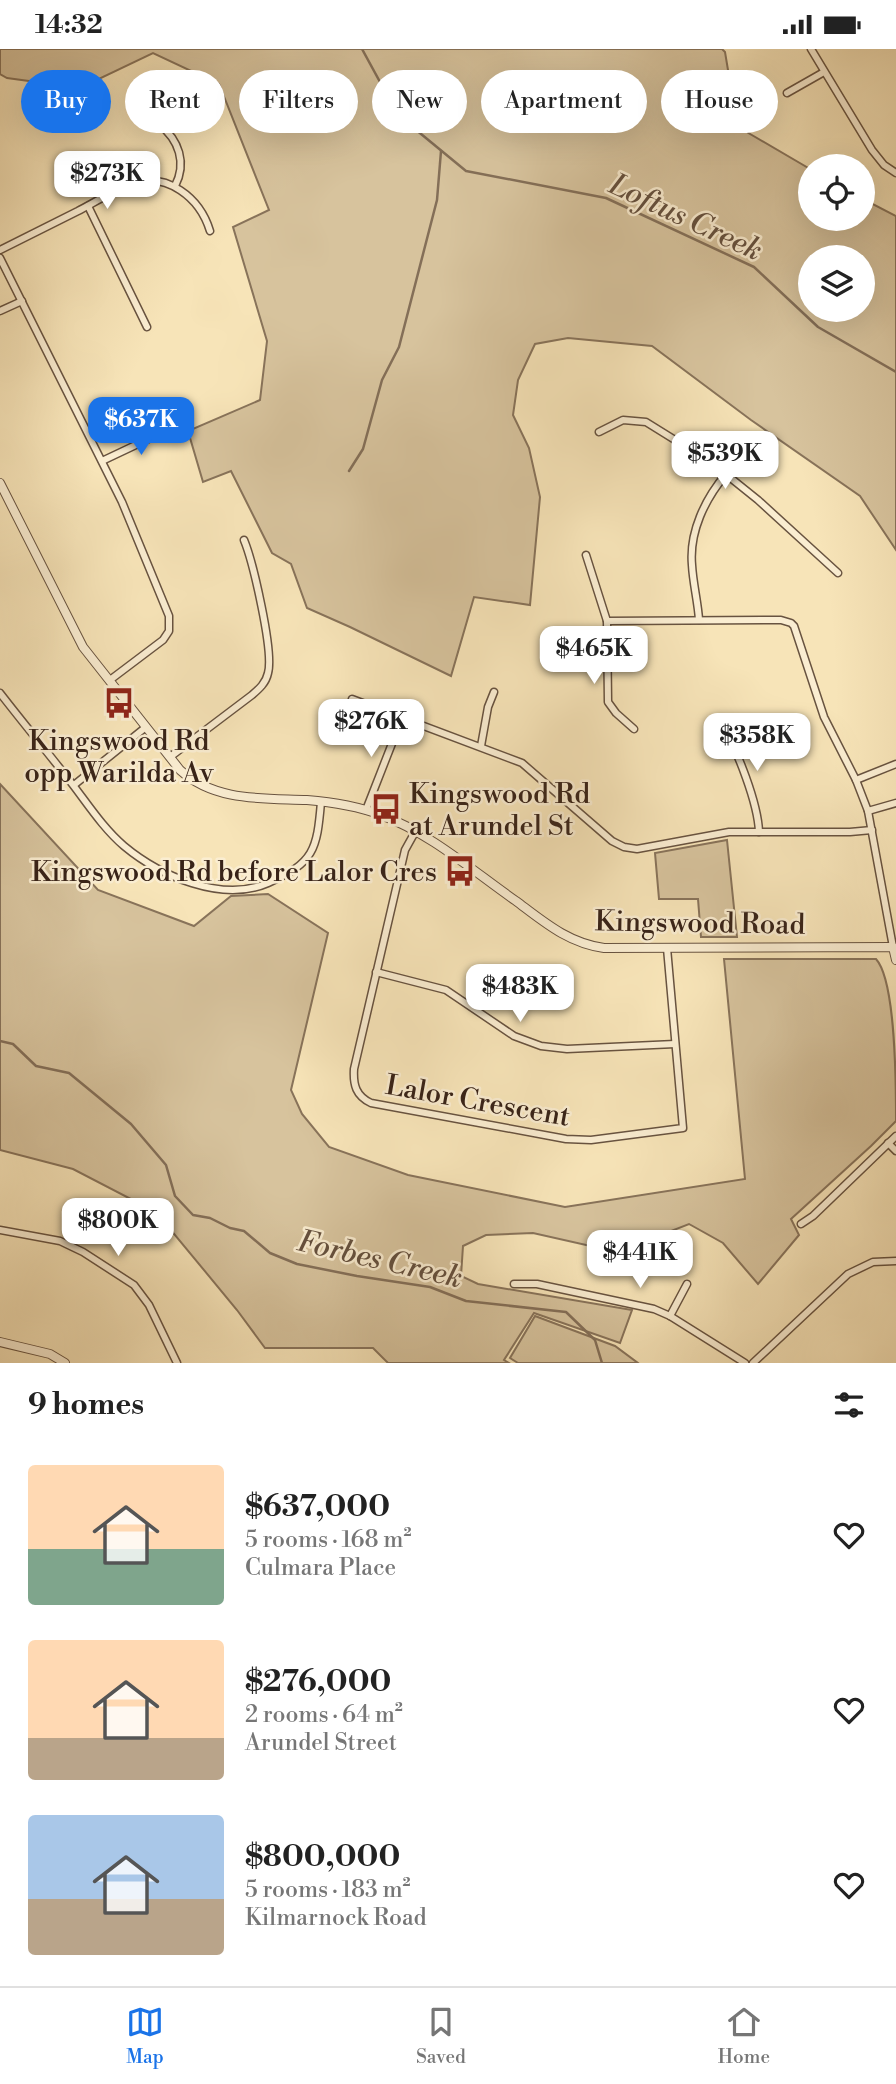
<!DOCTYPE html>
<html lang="en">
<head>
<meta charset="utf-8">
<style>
  :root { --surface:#fff; --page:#f6f6f6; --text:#222; --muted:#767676; --line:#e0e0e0; --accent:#1a73e8 }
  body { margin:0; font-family:"Libre Bodoni",serif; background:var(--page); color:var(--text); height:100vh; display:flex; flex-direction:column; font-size:26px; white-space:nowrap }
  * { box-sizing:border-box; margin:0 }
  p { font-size:23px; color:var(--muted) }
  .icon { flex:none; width:38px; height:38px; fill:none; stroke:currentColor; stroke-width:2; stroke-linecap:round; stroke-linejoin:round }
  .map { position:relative; height:1314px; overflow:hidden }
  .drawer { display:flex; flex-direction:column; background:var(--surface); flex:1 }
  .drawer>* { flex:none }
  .guide { position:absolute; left:21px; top:21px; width:854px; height:63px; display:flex; gap:14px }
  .fabs { position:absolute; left:798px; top:105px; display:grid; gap:14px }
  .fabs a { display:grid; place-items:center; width:77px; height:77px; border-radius:50%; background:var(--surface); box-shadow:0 7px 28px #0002; font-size:35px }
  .price { position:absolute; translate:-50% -60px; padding:0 16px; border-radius:14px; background:#fff; color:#222; font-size:23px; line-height:46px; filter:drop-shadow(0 2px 4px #0008) }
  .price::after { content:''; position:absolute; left:50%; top:42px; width:21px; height:16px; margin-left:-10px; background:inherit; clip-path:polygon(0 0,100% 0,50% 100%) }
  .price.active { background:var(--accent); color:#fff }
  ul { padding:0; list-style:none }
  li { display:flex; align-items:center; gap:21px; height:175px; padding:0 28px }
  li span { display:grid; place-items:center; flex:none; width:196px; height:140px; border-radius:7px; color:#555 }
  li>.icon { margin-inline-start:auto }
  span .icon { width:84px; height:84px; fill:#fffc; stroke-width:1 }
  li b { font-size:30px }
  h2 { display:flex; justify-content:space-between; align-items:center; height:84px; padding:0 28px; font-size:30px }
  .chip { padding:0 24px; border-radius:32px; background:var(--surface); box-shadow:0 7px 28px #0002; font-size:24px; line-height:63px }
  .chip.active { background:var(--accent); color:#fff }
  .status { display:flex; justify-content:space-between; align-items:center; height:49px; padding:0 35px; background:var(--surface); direction:ltr }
  .status svg { height:19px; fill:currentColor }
  .tabs { display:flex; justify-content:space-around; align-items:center; height:98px; border-top:2px solid var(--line); background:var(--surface); font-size:19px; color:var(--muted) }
  .tabs a { display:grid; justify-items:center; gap:4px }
  .tabs .active { color:var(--accent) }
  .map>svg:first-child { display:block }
  .green { fill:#d7c39d; stroke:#88735a; stroke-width:2; fill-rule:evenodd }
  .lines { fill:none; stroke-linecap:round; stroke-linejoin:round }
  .stream { stroke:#846f58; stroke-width:2.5 }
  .minor-casing { stroke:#685340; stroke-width:9 }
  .tertiary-casing { stroke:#685340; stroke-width:10 }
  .minor { stroke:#faedd1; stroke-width:6 }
  .tertiary { stroke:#faedd1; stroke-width:8 }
  .labels { text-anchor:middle; stroke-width:5; stroke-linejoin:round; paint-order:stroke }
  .poi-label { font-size:28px; fill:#382318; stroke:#faedd1 }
  .street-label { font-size:28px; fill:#382318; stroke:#faedd1 }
  .water-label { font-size:30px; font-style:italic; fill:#644f3d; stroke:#faedd1 }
</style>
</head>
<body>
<div class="status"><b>14:32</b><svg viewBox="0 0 49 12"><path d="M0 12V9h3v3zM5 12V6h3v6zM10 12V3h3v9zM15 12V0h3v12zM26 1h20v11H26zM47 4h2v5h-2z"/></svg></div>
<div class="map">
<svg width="896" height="1314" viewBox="0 0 896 1314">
  <rect width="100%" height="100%" fill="#f7e4b8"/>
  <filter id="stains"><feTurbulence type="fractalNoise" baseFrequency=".00286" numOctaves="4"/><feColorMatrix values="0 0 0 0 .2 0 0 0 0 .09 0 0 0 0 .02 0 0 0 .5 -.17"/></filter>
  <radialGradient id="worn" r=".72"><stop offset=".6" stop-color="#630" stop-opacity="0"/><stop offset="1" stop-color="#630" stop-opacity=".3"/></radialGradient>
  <g class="green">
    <path d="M0 0H722L725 3 737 75 745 82 810 120V170H863V150L896 167V501L860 447 751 371 652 297 568 289 535 295 518 331 513 366 529 399 540 448 530 556 474 548 451 627 350 578 307 559 291 515 272 504 231 422 203 433 188 382 260 351 267 292 233 178 269 161 219 35 153 4 80 39 7 29 0 25ZM863 208V261H810V208Z"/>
    <path d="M0 735 98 841 194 877 231 847 268 845 328 884 291 1041 302 1065 329 1098 408 1126 565 1158 745 1130 724 910H876C896 932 896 1035 896 1072L871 1097 791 1170 799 1186 758 1235 723 1194 689 1175 617 1203 533 1184 486 1186 463 1197 461 1227 478 1235 632 1261 620 1294 534 1264 504 1311 509 1314H388L373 1299H265L237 1261 156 1163 73 1120 0 1101Z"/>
    <path d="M727 791 737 888H701L698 850H659L655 804Z"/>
    <path d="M535 1267 615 1297 638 1314H518L510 1309Z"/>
  </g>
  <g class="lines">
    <g class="stream">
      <path d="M362 0 398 66 466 122 606 149 754 218 818 278 896 323"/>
      <path d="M349 422 363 400 382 331 399 298 437 151 441 102"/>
      <path d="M0 992 13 995 36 1017 69 1024 131 1075 166 1116 175 1147 193 1166 210 1169 230 1179 244 1182 270 1204 297 1215 357 1227 430 1238 466 1252 566 1263 595 1291 602 1314"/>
    </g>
    <defs>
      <g id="minor">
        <path d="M811 0 872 101 884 116 896 124"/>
        <path d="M787 44 824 23"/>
        <path d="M159 75C179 91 187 114 175 137"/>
        <path d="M88 157 147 278"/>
        <path d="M0 201C26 188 52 175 78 162 95 153 113 142 131 135 167 122 200 149 210 182"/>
        <path d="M0 209 122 453 169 567V582L163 591 110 631"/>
        <path d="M0 262 22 252"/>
        <path d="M599 383 623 371 646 373 712 414 758 451 838 524"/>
        <path d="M102 412 159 385 174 382"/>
        <path d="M586 506 607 572 781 571 791 574 794 577 824 668 856 731 868 762 893 898"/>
        <path d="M699 571C698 553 693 535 692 516 689 483 705 450 726 425"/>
        <path d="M607 572 608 653 616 664 634 680"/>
        <path d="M0 644C24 675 49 705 73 736 89 757 104 780 124 797 160 827 222 854 268 834 314 814 317 801 321 753"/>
        <path d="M352 650 522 714 612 792 624 798 637 800 729 783H850L872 781"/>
        <path d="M722 675C737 701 758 754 759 783"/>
        <path d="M481 697 488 658 494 643"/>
        <path d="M170 708 252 646C259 640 266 634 268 624 274 603 253 513 244 491"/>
        <path d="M856 731 896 715"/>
        <path d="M74 736 146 678"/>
        <path d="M366 761 402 669"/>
        <path d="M868 762 896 754"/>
        <path d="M415 783 405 801 354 1020C353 1036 356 1047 371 1054L566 1090 591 1091 683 1079 667 899"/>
        <path d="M376 923 446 941 514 987 541 997 567 1000 675 995"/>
        <path d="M888 1094 896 1102"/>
        <path d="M801 1175 813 1167 896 1087"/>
        <path d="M0 1181 60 1192 83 1203 134 1236 149 1256 177 1314"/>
        <path d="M514 1235H537L654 1260 670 1267 745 1314"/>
        <path d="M670 1267 687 1235"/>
        <path d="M753 1314 848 1225 873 1213 896 1212"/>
      </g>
      <g id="tertiary">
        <path d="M0 434 83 598 180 721C215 753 264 749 307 751 332 753 357 757 381 766 430 784 473 822 516 852 544 873 568 894 604 899L893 898 896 911"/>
        <path d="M0 1293 50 1305 65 1314"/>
      </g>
    </defs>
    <use href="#minor" class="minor-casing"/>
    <use href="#tertiary" class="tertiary-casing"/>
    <use href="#minor" class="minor"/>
    <use href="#tertiary" class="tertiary"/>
  </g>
  <defs>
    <symbol id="bus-bare" viewBox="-9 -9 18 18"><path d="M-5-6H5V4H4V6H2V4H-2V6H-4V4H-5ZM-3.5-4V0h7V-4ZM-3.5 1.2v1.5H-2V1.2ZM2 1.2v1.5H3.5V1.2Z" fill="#8f2418" stroke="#faedd1" stroke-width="2.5" paint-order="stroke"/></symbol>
  </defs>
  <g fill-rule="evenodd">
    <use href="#bus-bare" x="97" y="632" width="44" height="44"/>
    <use href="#bus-bare" x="364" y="738" width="44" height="44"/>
    <use href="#bus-bare" x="438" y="800" width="44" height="44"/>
  </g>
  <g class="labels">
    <g class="poi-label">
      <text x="119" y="701">Kingswood Rd<tspan x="119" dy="32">opp Warilda Av</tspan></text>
      <text x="409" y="754" text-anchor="start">Kingswood Rd<tspan x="409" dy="32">at Arundel St</tspan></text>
      <text x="437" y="832" text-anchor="end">Kingswood Rd before Lalor Cres</text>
    </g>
    <g class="street-label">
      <text transform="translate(700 873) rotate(1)" y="10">Kingswood Road</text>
      <text transform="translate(478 1051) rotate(10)" y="10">Lalor Crescent</text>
    </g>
    <g class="water-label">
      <text transform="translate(686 168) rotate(25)" y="10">Loftus Creek</text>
      <text transform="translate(380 1210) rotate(13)" y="10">Forbes Creek</text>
    </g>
  </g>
  <rect width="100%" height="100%" filter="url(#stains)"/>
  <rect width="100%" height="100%" fill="url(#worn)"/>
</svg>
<div class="fabs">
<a><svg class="icon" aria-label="locate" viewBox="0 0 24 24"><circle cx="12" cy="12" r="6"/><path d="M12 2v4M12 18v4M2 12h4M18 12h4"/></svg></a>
<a><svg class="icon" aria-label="layers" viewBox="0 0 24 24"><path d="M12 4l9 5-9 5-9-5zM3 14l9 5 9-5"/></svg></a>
</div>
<b class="price" style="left:107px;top:162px">$273K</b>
<b class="price active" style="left:141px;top:408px">$637K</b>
<b class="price" style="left:725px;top:442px">$539K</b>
<b class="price" style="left:594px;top:637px">$465K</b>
<b class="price" style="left:371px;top:710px">$276K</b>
<b class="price" style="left:757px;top:724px">$358K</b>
<b class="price" style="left:520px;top:975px">$483K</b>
<b class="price" style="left:118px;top:1209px">$800K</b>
<b class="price" style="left:640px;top:1241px">$441K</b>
<div class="guide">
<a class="chip active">Buy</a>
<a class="chip">Rent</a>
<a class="chip">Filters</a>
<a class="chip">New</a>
<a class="chip">Apartment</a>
<a class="chip">House</a>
</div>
</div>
<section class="drawer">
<h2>9 homes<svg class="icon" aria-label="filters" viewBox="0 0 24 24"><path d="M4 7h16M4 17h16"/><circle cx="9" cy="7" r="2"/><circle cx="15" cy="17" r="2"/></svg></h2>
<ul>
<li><span style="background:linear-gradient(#ffd9b3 60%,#7fa58c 0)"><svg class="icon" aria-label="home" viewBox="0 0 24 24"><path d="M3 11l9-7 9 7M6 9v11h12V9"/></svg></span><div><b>$637,000</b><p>5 rooms · 168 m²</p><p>Culmara Place</p></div><svg class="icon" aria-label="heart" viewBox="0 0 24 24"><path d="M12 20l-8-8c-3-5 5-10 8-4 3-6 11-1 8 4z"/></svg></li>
<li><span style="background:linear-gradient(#ffd9b3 70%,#b9a48a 0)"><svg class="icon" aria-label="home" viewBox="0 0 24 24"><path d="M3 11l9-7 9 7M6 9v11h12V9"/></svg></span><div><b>$276,000</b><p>2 rooms · 64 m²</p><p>Arundel Street</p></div><svg class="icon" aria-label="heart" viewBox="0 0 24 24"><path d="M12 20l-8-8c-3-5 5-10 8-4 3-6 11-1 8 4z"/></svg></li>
<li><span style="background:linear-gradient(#a9c7e8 60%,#b9a48a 0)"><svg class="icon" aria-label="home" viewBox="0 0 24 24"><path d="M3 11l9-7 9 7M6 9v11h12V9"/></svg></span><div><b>$800,000</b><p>5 rooms · 183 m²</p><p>Kilmarnock Road</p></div><svg class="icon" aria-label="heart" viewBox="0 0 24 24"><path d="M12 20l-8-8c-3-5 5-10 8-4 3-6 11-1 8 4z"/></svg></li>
</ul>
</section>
<nav class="tabs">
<a class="active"><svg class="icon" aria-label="map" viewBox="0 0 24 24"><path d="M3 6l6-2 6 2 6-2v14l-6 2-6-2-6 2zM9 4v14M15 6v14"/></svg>Map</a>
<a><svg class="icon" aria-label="saved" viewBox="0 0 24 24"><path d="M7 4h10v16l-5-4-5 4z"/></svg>Saved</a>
<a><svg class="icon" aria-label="home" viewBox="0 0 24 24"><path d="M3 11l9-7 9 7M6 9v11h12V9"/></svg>Home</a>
</nav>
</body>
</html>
